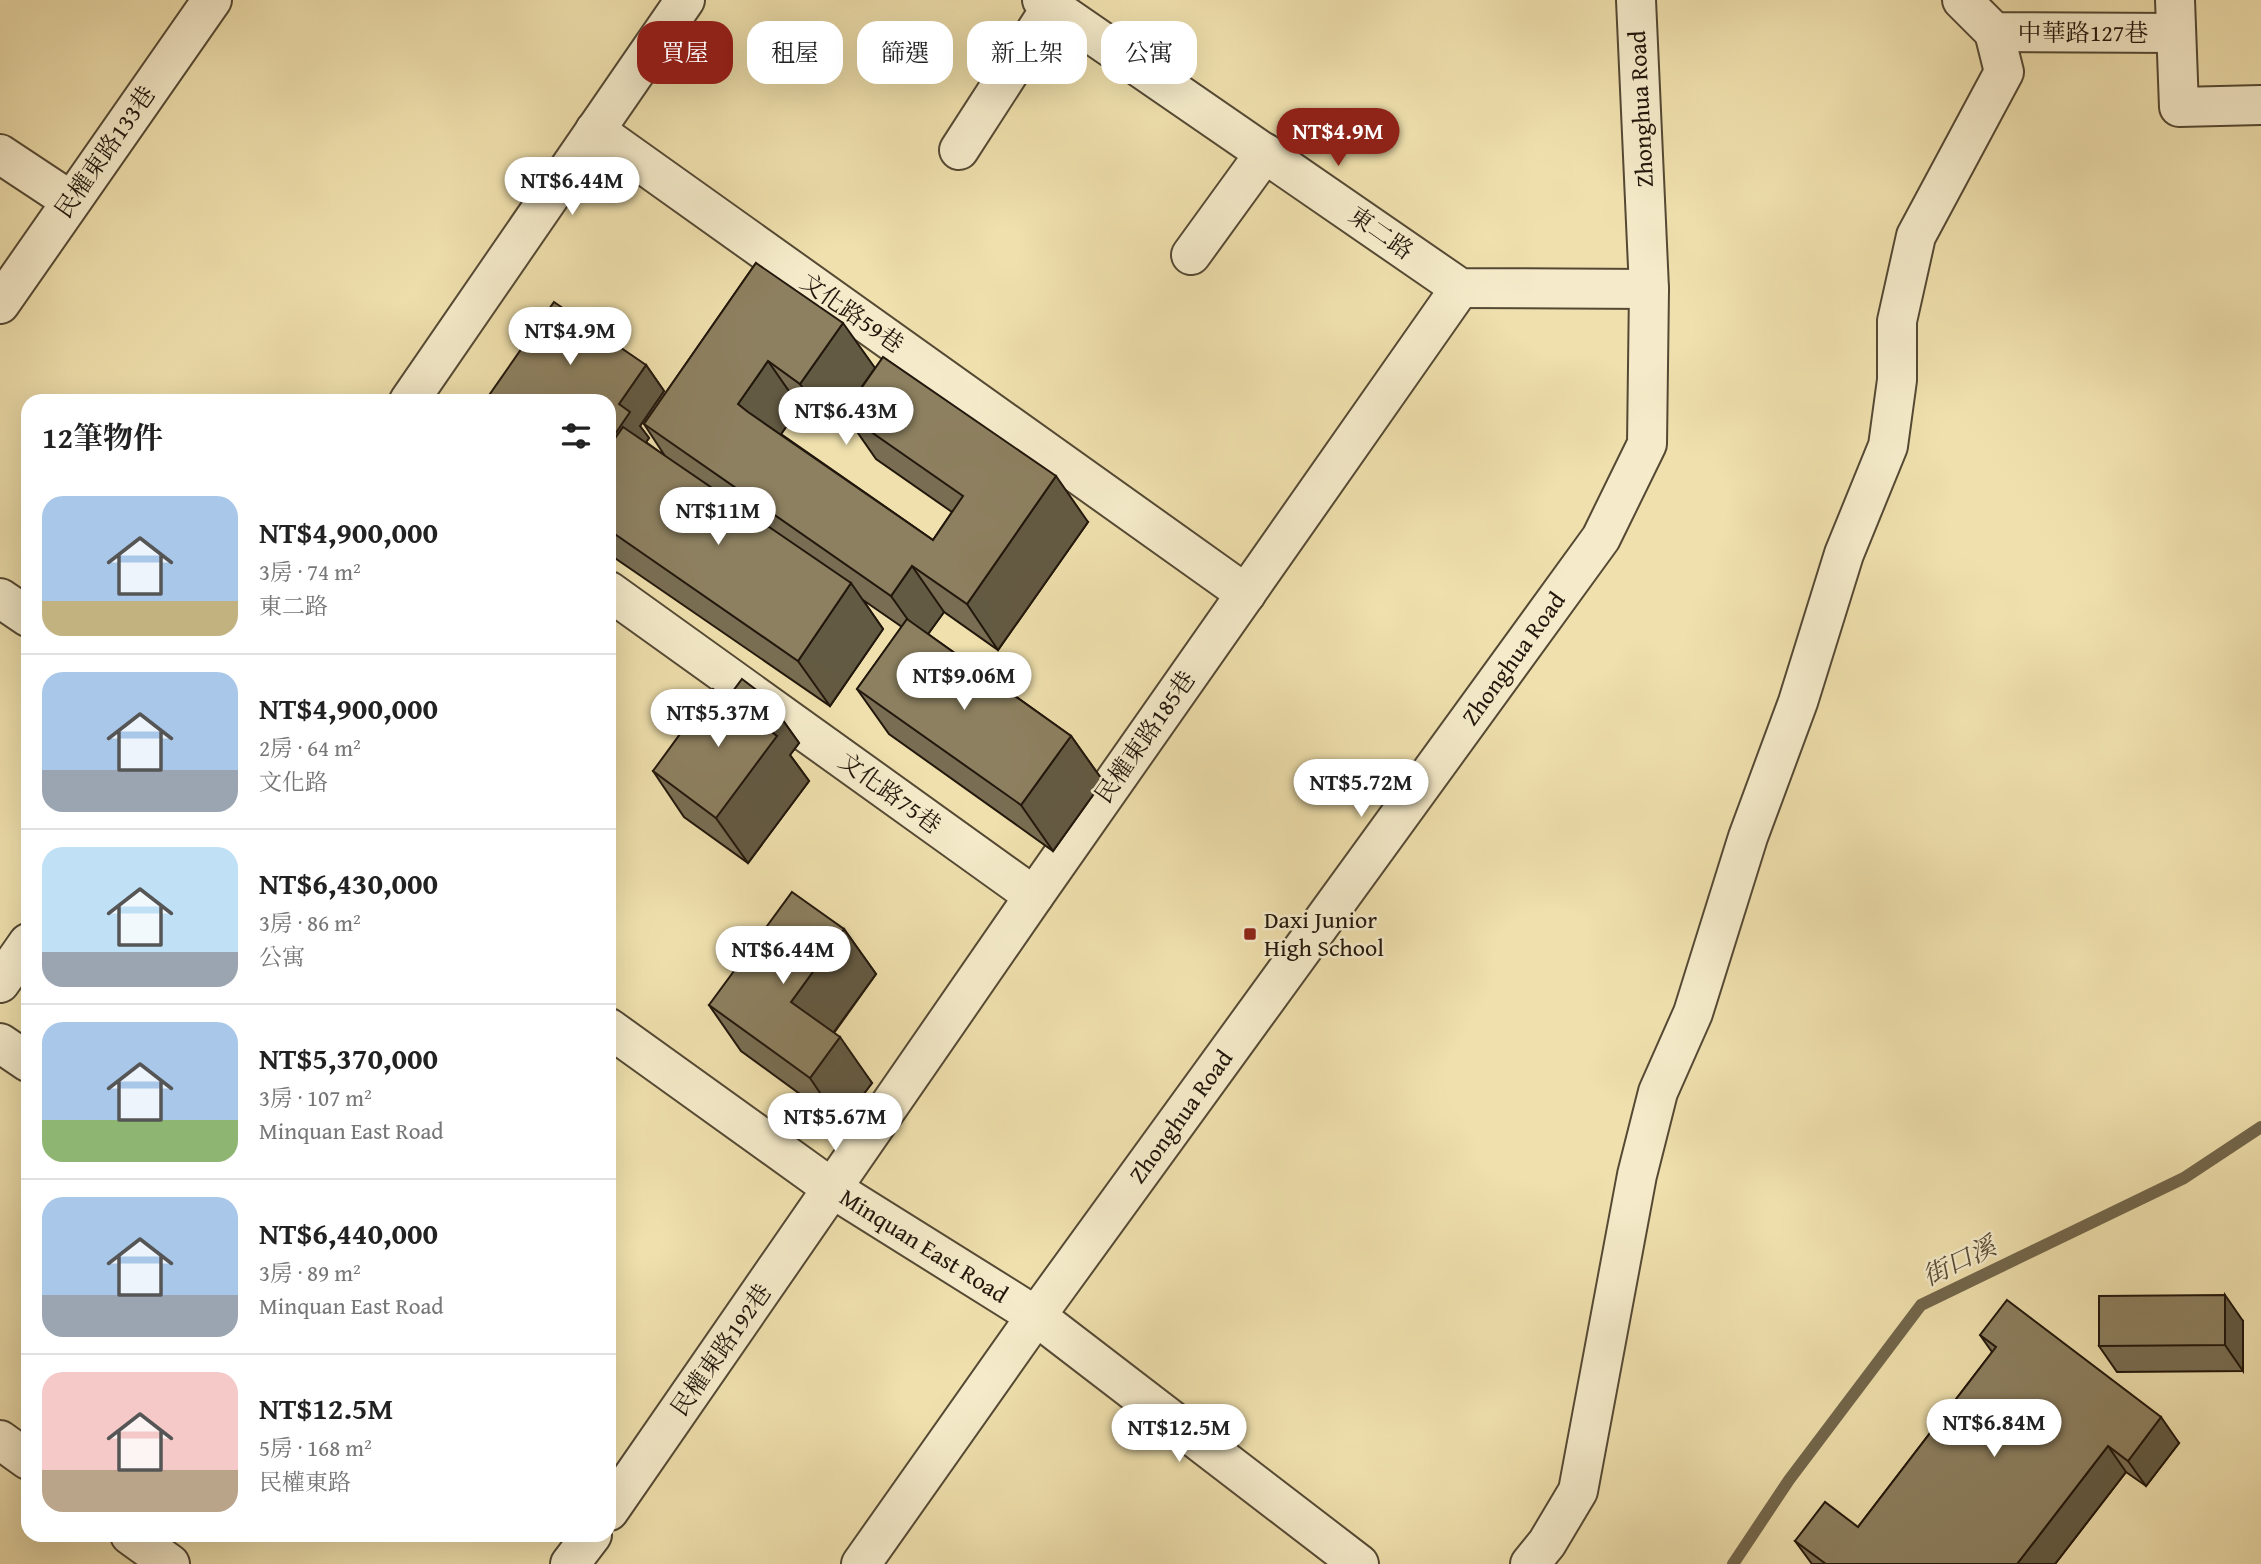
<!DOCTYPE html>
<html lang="zh-TW">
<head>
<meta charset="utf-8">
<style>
  :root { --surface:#fff; --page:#f2f2f2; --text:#222; --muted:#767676; --line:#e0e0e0; --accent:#8f2418 }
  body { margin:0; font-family:"Gentium Book Plus","Noto Serif TC",serif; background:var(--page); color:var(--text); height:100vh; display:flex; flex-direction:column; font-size:26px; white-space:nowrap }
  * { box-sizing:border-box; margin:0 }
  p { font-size:23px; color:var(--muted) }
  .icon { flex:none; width:38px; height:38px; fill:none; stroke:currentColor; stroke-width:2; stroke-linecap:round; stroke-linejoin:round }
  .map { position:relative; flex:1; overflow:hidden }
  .details { position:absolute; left:21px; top:394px; width:595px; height:1148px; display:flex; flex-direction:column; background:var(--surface); border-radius:21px; box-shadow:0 7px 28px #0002 }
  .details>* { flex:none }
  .hud { position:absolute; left:637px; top:21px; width:665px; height:63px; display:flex; gap:14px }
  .price { position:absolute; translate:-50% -60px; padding:0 16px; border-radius:24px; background:#fff; color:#222; font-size:23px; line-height:46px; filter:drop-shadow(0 2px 4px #0008) }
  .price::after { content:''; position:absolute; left:50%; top:42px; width:21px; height:16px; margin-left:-10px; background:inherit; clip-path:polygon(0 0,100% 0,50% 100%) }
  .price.selected { background:var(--accent); color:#fff }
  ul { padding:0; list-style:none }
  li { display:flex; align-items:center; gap:21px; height:175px; padding:0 21px }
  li+li { border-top:2px solid var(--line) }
  li span { display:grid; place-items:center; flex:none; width:196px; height:140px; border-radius:21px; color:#555 }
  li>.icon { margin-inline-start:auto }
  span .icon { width:84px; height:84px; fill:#fffc; stroke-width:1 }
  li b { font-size:30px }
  h2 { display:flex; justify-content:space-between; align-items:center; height:84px; padding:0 21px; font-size:30px }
  .chip { padding:0 24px; border-radius:21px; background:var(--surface); box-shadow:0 7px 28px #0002; font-size:24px; line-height:63px }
  .chip.selected { background:var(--accent); color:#fff }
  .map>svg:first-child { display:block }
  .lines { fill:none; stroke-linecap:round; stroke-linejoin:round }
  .stream { stroke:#73674c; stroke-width:12 }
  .minor-casing { stroke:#554934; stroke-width:42 }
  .minor { stroke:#f5ebca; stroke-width:38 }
  .wall { fill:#796e53; stroke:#22170c; stroke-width:2 }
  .shaded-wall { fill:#635a43; stroke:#22170c; stroke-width:2 }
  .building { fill:#8d8060; stroke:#22170c; stroke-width:2 }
  .poi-dot { fill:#8f2418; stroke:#f5ebca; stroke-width:2.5 }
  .labels { text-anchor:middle; stroke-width:5; stroke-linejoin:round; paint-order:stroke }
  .street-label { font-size:24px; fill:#22170c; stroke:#f5ebca }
  .poi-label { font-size:24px; fill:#22170c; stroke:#f5ebca; text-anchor:start }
  .water-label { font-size:26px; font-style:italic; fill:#584c36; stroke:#f5ebca }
</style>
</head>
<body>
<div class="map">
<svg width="2261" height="1564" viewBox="0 0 2261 1564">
  <rect width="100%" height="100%" fill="#efe0ad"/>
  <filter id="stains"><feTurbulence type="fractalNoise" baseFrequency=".00286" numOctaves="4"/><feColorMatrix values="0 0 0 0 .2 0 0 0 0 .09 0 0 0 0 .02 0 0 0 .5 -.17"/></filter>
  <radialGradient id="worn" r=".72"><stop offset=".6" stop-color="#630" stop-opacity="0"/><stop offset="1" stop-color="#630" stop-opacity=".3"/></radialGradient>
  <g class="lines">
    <path class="stream" d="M1733 1564 1789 1480 1921 1305 2184 1178 2261 1127"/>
    <defs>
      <g id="minor">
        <path d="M1042 0 1460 288 1649 289"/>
        <path d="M1962 0 1994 32 2176 33"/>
        <path d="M2175 0 2179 107 2261 105"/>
        <path d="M595 130 1246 594"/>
        <path d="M959 150 1052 6"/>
        <path d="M0 154 71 201"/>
        <path d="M1191 255 1265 153"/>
        <path d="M0 304 212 0"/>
        <path d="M409 401 685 0"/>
        <path d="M609 591 1034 896"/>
        <path d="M0 598 28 617"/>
        <path d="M0 983 28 943"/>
        <path id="s1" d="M609 1028 833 1189 1036 1316 1359 1564"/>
        <path d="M0 1043 28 1062"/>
        <path d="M0 1440 28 1460"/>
        <path d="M609 1511 1034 896 1460 288"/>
        <path d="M130 1535 170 1564"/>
        <path d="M570 1564 592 1535"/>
        <path id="s2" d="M861 1564 1036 1316 1601 538 1647 444 1649 289 1636 0"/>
        <path d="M1530 1564 1547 1543 1578 1491 1637 1175 1658 1092 1693 1013 1748 837 1798 702 1844 554 1888 446 1897 380V321L1916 236 2004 72 1994 32"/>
      </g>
    </defs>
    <use href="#minor" class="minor-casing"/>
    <use href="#minor" class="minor"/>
  </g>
  <g class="wall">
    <path d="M756 263 875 368 832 429 800 407 781 434 933 540 952 512 876 459 844 413 1088 522 998 650 944 612 928 634 1071 736 1103 781 1053 851 889 734 857 689 902 627 863 600 883 629 830 706 609 554V401L646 365 664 391 640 426 649 438 646 442 665 456 644 424Z"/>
    <path d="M767 698 799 743 790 755 809 781 748 863 684 817 653 771 727 699Z"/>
    <path d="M844 929 876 974 834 1033 872 1083 841 1124 741 1051 709 1005Z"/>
    <path d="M2243 1321V1371L2117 1372 2099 1346Z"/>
    <path d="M1980 1335 2179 1443 2146 1486 2126 1472 2055 1564H1812L1795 1541 1858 1527 1992 1352Z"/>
  </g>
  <g class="shaded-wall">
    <path d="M843 323 875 368 832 429 800 384Z"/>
    <path d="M768 361 800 407 770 450 738 404Z"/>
    <path d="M646 365 664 391 640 426 649 438 609 495V443L619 404Z"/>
    <path d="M1056 476 1088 522 998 650 967 604Z"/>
    <path d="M912 566 944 612 923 641 891 596Z"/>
    <path d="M851 583 883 629 830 706 798 661Z"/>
    <path d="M767 698 799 743 790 755 809 781 748 863 716 818 752 717Z"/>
    <path d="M1071 736 1103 781 1053 851 1021 805Z"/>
    <path d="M844 929 876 974 823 1047 791 1002Z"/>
    <path d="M840 1037 872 1083 841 1124 810 1078Z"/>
    <path d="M2225 1295 2243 1321V1371L2225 1345Z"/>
    <path d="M2161 1417 2179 1443 2146 1486 2128 1461Z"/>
    <path d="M2108 1446 2126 1472 2055 1564H2017Z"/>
  </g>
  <g class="building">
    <path d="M756 263 843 323 800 384 768 361 738 404 748 412 933 540 963 496 844 413 883 357 1056 476 967 604 912 566 891 596 644 424Z"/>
    <path d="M554 302 646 365 619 404 630 412 609 443V401H485Z"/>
    <path d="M623 427 851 583 798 661 609 530V447Z"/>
    <path d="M907 619 1071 736 1021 805 857 689Z"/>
    <path d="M742 679 767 698 752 717 777 736 716 818 653 771 713 689 727 699Z"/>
    <path d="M792 892 844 929 791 1002 840 1037 810 1078 709 1005Z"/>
    <path d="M2225 1295V1345L2099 1346V1296Z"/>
    <path d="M2007 1300 2161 1417 2128 1461 2108 1446 2017 1564H1826L1795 1541 1825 1502 1858 1527 1996 1347 1980 1335Z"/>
  </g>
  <rect class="poi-dot" x="1243" y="927" width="14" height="14" rx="3.5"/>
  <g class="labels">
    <g class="street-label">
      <text x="2083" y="41">中華路127巷</text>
      <text transform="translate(1641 109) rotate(-93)" y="8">Zhonghua Road</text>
      <text transform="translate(105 152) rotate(-55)" y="8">民權東路133巷</text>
      <text transform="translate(1381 233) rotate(35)" y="8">東二路</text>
      <text transform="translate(852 313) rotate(35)" y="8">文化路59巷</text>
      <text dy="8" stroke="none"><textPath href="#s2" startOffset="1116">Zhonghua Road</textPath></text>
      <text transform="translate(1145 737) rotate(-55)" y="8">民權東路185巷</text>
      <text transform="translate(890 793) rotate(36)" y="8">文化路75巷</text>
      <text dy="8" stroke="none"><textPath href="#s2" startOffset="550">Zhonghua Road</textPath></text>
      <text dy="8" stroke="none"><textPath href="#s1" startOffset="383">Minquan East Road</textPath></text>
      <text transform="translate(721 1350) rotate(-55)" y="8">民權東路192巷</text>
    </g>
    <g class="poi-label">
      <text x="1264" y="928">Daxi Junior<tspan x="1264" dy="28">High School</tspan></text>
    </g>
    <g class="water-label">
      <text transform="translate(1959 1261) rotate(-26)" y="9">街口溪</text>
    </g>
  </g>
  <rect width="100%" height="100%" filter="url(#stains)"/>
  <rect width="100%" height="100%" fill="url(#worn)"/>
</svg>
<b class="price selected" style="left:1338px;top:168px">NT$4.9M</b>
<b class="price" style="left:572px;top:217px">NT$6.44M</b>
<b class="price" style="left:570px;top:367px">NT$4.9M</b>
<b class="price" style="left:846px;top:447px">NT$6.43M</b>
<b class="price" style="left:718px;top:547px">NT$11M</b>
<b class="price" style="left:964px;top:712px">NT$9.06M</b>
<b class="price" style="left:718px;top:749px">NT$5.37M</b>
<b class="price" style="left:1361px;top:819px">NT$5.72M</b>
<b class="price" style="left:783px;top:986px">NT$6.44M</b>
<b class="price" style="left:835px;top:1153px">NT$5.67M</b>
<b class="price" style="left:1994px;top:1459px">NT$6.84M</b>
<b class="price" style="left:1179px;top:1464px">NT$12.5M</b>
<div class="hud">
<a class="chip selected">買屋</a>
<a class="chip">租屋</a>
<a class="chip">篩選</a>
<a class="chip">新上架</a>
<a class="chip">公寓</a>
</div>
<section class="details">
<h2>12筆物件<svg class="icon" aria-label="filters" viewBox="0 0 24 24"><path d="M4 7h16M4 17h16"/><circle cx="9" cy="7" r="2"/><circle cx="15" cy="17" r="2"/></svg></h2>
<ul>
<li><span style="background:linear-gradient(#a9c7e8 75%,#c2b280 0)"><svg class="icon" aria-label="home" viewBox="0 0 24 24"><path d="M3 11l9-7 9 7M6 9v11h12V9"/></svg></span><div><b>NT$4,900,000</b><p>3房 · 74 m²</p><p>東二路</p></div></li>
<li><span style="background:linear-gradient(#a9c7e8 70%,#9aa5b1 0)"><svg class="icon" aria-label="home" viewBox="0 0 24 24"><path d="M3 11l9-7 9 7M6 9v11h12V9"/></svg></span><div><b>NT$4,900,000</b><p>2房 · 64 m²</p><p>文化路</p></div></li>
<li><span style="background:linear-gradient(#bfe0f5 75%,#9aa5b1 0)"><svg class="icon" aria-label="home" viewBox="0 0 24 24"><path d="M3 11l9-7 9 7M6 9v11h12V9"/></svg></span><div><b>NT$6,430,000</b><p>3房 · 86 m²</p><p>公寓</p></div></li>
<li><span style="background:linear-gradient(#a9c7e8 70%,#8fb573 0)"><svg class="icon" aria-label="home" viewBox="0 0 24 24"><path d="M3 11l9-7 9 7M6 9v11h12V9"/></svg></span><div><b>NT$5,370,000</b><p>3房 · 107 m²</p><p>Minquan East Road</p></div></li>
<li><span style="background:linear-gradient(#a9c7e8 70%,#9aa5b1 0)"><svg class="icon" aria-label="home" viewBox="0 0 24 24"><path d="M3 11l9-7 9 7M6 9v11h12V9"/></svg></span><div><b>NT$6,440,000</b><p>3房 · 89 m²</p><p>Minquan East Road</p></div></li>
<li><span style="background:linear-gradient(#f6c9c9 70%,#b9a48a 0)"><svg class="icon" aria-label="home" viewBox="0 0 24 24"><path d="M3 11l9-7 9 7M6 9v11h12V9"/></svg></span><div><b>NT$12.5M</b><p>5房 · 168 m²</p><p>民權東路</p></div></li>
</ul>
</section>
</div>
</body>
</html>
